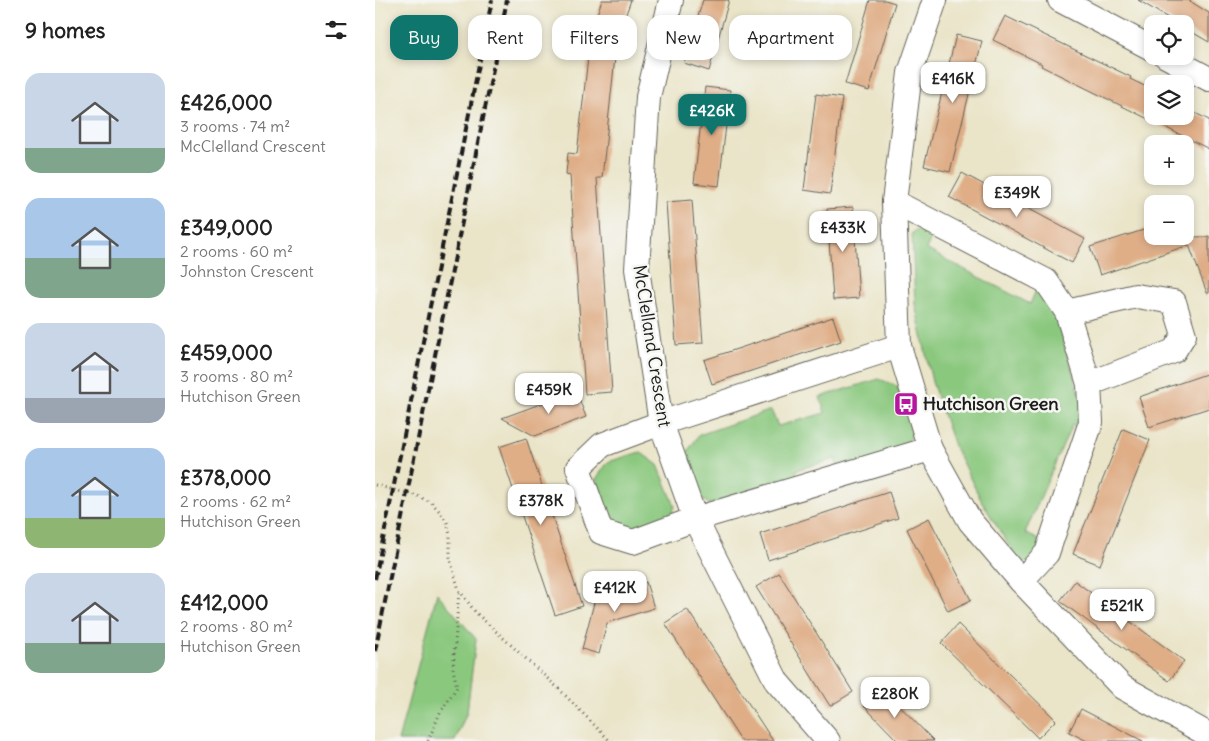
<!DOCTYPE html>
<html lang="en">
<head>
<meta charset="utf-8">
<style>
  :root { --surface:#fff; --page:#f2f2f2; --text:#222; --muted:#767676; --accent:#0f766e }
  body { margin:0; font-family:Delius,sans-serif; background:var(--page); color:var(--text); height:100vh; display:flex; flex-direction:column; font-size:19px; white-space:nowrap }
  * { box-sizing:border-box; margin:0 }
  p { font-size:16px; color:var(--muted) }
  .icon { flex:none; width:28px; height:28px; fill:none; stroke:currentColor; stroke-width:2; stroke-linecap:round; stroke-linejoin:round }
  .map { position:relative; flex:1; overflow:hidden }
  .drawer { display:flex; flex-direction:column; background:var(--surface); width:375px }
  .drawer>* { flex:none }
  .banner { position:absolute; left:15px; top:15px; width:475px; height:45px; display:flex; gap:10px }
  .buttons { position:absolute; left:769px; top:15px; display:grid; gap:10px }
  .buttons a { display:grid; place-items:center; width:50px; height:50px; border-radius:10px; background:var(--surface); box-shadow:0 2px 8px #0003; font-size:25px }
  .price { position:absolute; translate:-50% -42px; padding:0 11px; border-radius:10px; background:#fff; color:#222; font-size:16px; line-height:32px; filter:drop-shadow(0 1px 2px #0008) }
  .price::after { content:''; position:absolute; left:50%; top:30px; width:15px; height:11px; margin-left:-8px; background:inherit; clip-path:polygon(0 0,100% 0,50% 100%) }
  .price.selected { background:var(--accent); color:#fff }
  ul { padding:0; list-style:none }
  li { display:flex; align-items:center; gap:15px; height:125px; padding:0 25px }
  li span { display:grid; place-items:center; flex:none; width:140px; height:100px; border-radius:15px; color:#555 }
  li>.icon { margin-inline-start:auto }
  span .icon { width:60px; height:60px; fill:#fffc; stroke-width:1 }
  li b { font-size:21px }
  h2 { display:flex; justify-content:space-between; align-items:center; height:60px; padding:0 25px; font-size:21px }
  .chip { padding:0 18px; border-radius:15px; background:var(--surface); box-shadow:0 2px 8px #0003; font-size:18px; line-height:45px }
  .chip.selected { background:var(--accent); color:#fff }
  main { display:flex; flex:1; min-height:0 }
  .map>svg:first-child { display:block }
  .green { fill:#8ac87e; stroke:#53724d }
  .building { fill:#dfad86 }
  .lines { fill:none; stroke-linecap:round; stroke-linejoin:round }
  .minor-casing { stroke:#646259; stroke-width:26 }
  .path { stroke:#646259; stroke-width:3; stroke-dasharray:1 4; stroke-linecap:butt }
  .minor { stroke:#fff; stroke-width:24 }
  .rail { stroke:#1c1c1c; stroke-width:4; stroke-dasharray:8 4; stroke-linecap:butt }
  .path-bridge { stroke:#646259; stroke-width:3; stroke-dasharray:1 4; stroke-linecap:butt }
  .labels { text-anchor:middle; stroke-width:5; stroke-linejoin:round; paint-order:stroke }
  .street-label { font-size:18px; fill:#1c1c1c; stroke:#f6f6f2 }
  .poi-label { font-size:18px; font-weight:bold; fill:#1c1c1c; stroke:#f6f6f2; text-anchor:start }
</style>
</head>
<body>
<main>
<section class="drawer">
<h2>9 homes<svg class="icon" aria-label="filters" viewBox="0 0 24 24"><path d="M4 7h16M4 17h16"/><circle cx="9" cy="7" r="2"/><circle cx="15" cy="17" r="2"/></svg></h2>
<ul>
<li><span style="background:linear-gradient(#c9d6e8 75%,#7fa58c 0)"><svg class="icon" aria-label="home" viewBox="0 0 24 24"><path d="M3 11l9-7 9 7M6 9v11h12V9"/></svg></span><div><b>£426,000</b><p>3 rooms · 74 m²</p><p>McClelland Crescent</p></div></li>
<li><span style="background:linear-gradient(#a9c7e8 60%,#7fa58c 0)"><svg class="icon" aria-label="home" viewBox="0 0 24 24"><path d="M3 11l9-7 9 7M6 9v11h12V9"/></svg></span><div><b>£349,000</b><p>2 rooms · 60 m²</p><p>Johnston Crescent</p></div></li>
<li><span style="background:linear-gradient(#c9d6e8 75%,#9aa5b1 0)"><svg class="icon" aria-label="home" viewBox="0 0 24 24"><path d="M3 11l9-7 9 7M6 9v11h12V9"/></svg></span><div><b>£459,000</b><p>3 rooms · 80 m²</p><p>Hutchison Green</p></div></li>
<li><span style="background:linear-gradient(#a9c7e8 70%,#8fb573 0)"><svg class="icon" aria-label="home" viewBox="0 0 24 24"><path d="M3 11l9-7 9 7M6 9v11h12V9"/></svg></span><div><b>£378,000</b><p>2 rooms · 62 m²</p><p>Hutchison Green</p></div></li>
<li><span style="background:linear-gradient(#c9d6e8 70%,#7fa58c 0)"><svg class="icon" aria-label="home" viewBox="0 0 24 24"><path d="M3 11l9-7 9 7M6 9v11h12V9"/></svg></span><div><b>£412,000</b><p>2 rooms · 80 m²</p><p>Hutchison Green</p></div></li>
</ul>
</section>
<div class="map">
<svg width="834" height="741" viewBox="0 0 834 741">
  <rect width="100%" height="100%" fill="#f6f6f2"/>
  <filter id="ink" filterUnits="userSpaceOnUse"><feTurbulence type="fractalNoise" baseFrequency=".02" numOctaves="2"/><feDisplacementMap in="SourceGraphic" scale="10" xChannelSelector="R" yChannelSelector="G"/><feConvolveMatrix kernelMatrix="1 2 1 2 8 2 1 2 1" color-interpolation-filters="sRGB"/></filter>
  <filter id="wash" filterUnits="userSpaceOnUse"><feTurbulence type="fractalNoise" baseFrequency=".0096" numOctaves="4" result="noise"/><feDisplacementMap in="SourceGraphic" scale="20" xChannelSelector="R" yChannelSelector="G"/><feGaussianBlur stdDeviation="1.12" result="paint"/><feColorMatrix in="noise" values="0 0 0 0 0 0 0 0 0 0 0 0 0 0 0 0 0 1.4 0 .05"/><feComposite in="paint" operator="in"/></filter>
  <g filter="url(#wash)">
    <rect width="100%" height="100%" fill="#eae5c9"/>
    <g class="green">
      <path d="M547 228 559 232 551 249 655 304 662 288 674 296 712 418 708 430 697 425 650 533 668 542 658 563 644 562 607 502 579 446 557 382 540 304 537 233Z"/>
      <path d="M504 379 522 386 539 432 527 452 464 470 460 459 421 470 425 482 340 508 324 497 310 455 324 435 396 410 403 426 450 413 445 397Z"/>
      <path d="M265 452 283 465 300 506 294 524 258 537 237 528 221 479 233 462Z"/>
      <path d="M62 593 101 639 92 712 80 741H23Z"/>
    </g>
    <g id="blocks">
      <g class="building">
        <path d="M227 0H256L242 39 227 178H222L237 392 210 394 195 175 191 174 193 153 202 154 216 31Z"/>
        <path d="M328 0H354L334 71 309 63Z"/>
        <path d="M495 0H510L520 3 494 91 470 84Z"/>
        <path d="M763 0H813L834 13V42L810 28V24H803Z"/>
        <path d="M630 16 756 77 755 79 778 90V116H810V108L834 120V149L666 66 667 64 618 40Z"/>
        <path d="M581 35 607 41 575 172 549 166Z"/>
        <path d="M330 87 355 90 344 186 319 183Z"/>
        <path d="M441 94 467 98 455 194 429 190Z"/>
        <path d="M587 173 710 239 697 263 574 197Z"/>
        <path d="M317 200 328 343 301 345 291 202Z"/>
        <path d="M478 207 484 298 458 300 452 209Z"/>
        <path d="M778 227V236L830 237 834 236V293H832L814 245 725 275 715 247Z"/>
        <path d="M458 317 466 341 337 384 329 360Z"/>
        <path d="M834 373V408L774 427 764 397Z"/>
        <path d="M201 391 211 417 160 436 127 418Z"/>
        <path d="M748 429 775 440 725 565 698 554Z"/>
        <path d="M151 438 207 606 180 615 124 447Z"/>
        <path d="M514 492 523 518 393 560 385 534Z"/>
        <path d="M554 518 596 600 573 611 532 529Z"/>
        <path d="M404 573 478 692 455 706 381 587Z"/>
        <path d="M700 581 809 661 794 681 685 601Z"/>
        <path d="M271 582 279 608 232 623 224 654 207 649 220 599Z"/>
        <path d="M312 609 398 741H366L290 623Z"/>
        <path d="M583 624 681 720 663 738 566 643Z"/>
        <path d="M507 688 559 741H523L489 706Z"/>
        <path d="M706 709 768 741H712L694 732Z"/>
      </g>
    </g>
  </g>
  <g filter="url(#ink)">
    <use href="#blocks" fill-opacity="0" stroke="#646259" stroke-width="1"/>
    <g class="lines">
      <defs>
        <g id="minor">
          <path d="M296 0 273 97 262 269 286 423 320 519 402 682 453 741"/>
          <path d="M560 0 535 73 519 202 524 346 555 449 595 521 646 581 747 687 834 735"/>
          <path d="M685 0 778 49"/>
          <path d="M791 56 834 79"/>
          <path d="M519 202 671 281 692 312 714 384 716 422 672 553 646 581"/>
          <path d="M692 312 761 296 799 302 809 335 799 351 714 384"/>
          <path d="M524 346 286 423 227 445 203 468 226 532 258 542 320 519 555 449"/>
        </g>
      </defs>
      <use href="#minor" class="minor-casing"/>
      <g class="path">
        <path d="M43 496 57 503 66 513 72 522 75 535V559L84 590 101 613 184 689 235 741"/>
        <path d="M53 741 65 713 82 687 78 669 84 591"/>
      </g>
      <use href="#minor" class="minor"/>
      <g class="rail">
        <path d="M0 579 117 0"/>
        <path d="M0 651 132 0"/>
      </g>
      <path class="path-bridge" d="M0 485 43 496"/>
    </g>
  </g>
  <defs>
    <symbol id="bus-square" viewBox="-11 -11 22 22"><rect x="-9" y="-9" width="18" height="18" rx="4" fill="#b5179e" stroke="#f6f6f2"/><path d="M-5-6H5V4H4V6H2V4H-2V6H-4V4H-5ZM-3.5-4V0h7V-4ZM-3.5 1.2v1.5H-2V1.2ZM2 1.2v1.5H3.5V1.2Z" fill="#fff"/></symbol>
  </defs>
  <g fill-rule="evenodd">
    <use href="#bus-square" x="517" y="390" width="28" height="28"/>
  </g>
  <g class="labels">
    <g class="street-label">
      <text transform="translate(277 346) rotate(81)" y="6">McClelland Crescent</text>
    </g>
    <g class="poi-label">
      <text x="548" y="410">Hutchison Green</text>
    </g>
  </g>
</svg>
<div class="buttons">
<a><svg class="icon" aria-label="locate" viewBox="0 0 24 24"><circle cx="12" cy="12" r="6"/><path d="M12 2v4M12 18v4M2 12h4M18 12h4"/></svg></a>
<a><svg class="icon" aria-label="layers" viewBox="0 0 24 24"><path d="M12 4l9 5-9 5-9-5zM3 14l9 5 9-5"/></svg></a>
<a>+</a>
<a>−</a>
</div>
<b class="price" style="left:578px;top:104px">£416K</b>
<b class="price selected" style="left:337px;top:136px">£426K</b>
<b class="price" style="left:642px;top:218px">£349K</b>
<b class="price" style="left:468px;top:253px">£433K</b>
<b class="price" style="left:174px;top:415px">£459K</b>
<b class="price" style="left:166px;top:526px">£378K</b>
<b class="price" style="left:240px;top:613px">£412K</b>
<b class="price" style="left:747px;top:631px">£521K</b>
<b class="price" style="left:520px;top:719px">£280K</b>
<div class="banner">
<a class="chip selected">Buy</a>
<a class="chip">Rent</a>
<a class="chip">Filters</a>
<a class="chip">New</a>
<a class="chip">Apartment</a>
</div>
</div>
</main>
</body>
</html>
